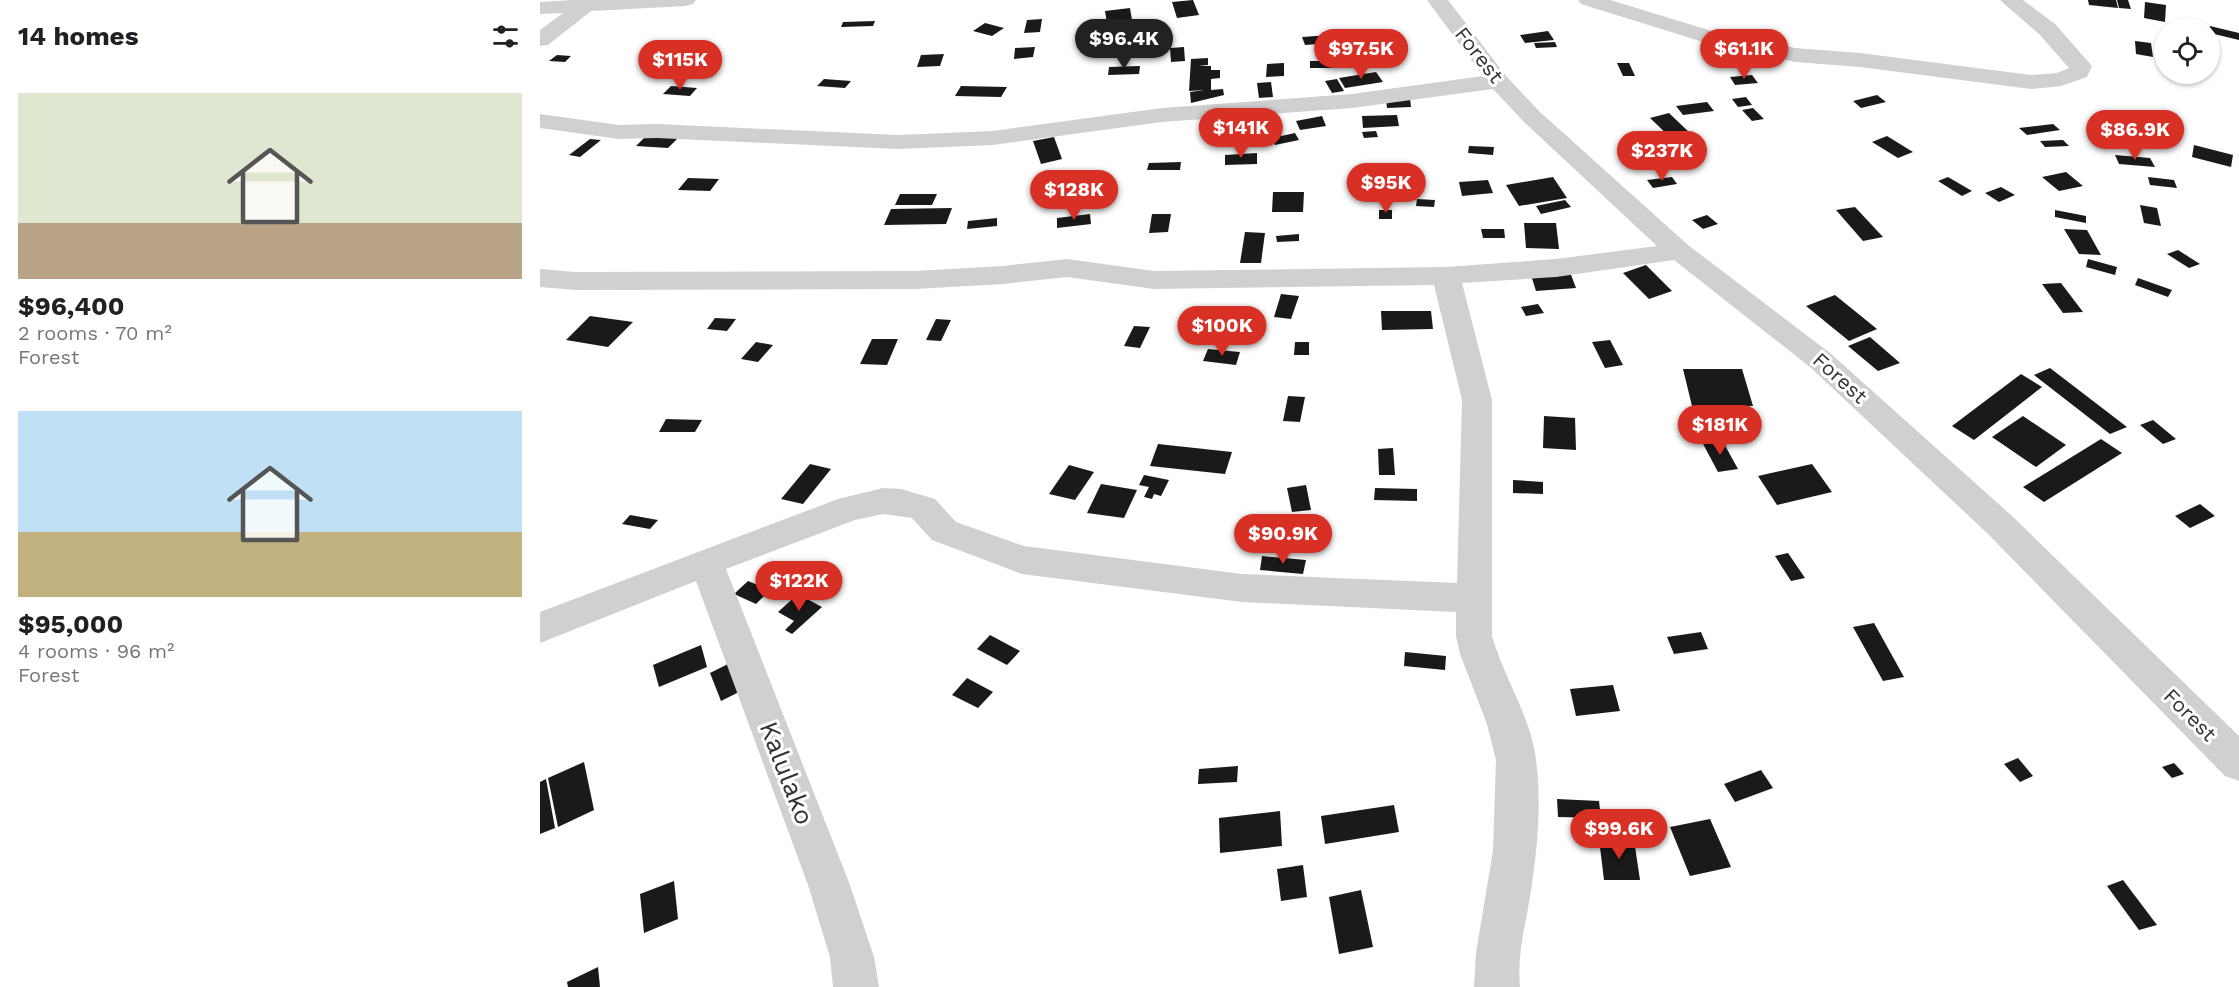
<!DOCTYPE html>
<html lang="en">
<head>
<meta charset="utf-8">
<style>
  :root { --surface:#fff; --page:#f6f6f6; --text:#202124; --muted:#757577; --accent:#d93025 }
  body { margin:0; font-family:"Work Sans",sans-serif; background:var(--page); color:var(--text); height:100vh; display:flex; flex-direction:column; font-size:22px; white-space:nowrap }
  * { box-sizing:border-box; margin:0 }
  p { font-size:20px; color:var(--muted) }
  .icon { flex:none; width:33px; height:33px; fill:none; stroke:currentColor; stroke-width:2; stroke-linecap:round; stroke-linejoin:round }
  .map { position:relative; flex:1; overflow:hidden }
  .sheet { display:flex; flex-direction:column; background:var(--surface); width:540px }
  .sheet>* { flex:none }
  .fabs { position:absolute; left:1614px; top:18px; display:grid; gap:12px }
  .fabs a { display:grid; place-items:center; width:66px; height:66px; border-radius:50%; background:var(--surface); box-shadow:0 2px 4px #0004; font-size:30px }
  .price { position:absolute; translate:-50% -51px; padding:0 14px; border-radius:21px; background:var(--accent); color:#fff; font-size:20px; line-height:39px; filter:drop-shadow(0 2px 3px #0008) }
  .price::after { content:''; position:absolute; left:50%; top:36px; width:18px; height:14px; margin-left:-9px; background:inherit; clip-path:polygon(0 0,100% 0,50% 100%) }
  .price.current { background:#222; color:#fff }
  ul { padding:0; list-style:none }
  li { display:grid; align-content:center; gap:12px; height:318px; padding:0 18px }
  li span { display:grid; place-items:center; height:186px; border-radius:0px; color:#555 }
  li>.icon { margin-inline-start:auto }
  span .icon { width:108px; height:108px; fill:#fffc; stroke-width:1 }
  li b { font-size:26px }
  h2 { display:flex; justify-content:space-between; align-items:center; height:72px; padding:0 18px; font-size:26px }
  main { display:flex; flex:1; min-height:0 }
  .map>svg:first-child { display:block }
  .building { fill:#1a1a1a }
  .lines { fill:none; stroke-linecap:round; stroke-linejoin:round }
  .minor { fill:#d0d0d0; fill-rule:evenodd }
  .labels { text-anchor:middle; stroke-width:6; stroke-linejoin:round; paint-order:stroke }
  .street-label { font-size:21px; fill:#333; stroke:#fff }
  .near-street-label { font-size:26px; fill:#333; stroke:#fff }
</style>
</head>
<body>
<main>
<section class="sheet">
<h2>14 homes<svg class="icon" aria-label="filters" viewBox="0 0 24 24"><path d="M4 7h16M4 17h16"/><circle cx="9" cy="7" r="2"/><circle cx="15" cy="17" r="2"/></svg></h2>
<ul>
<li><span style="background:linear-gradient(#dfe7d0 70%,#b9a48a 0)"><svg class="icon" aria-label="home" viewBox="0 0 24 24"><path d="M3 11l9-7 9 7M6 9v11h12V9"/></svg></span><div><b>$96,400</b><p>2 rooms · 70 m²</p><p>Forest</p></div></li>
<li><span style="background:linear-gradient(#bfe0f5 65%,#c2b280 0)"><svg class="icon" aria-label="home" viewBox="0 0 24 24"><path d="M3 11l9-7 9 7M6 9v11h12V9"/></svg></span><div><b>$95,000</b><p>4 rooms · 96 m²</p><p>Forest</p></div></li>
</ul>
</section>
<div class="map">
<svg width="1699" height="987" viewBox="0 0 1699 987">
  <rect width="100%" height="100%" fill="#fff"/>
  <g class="building">
    <path d="M653 0 659 15 637 18 632 2Z"/>
    <path d="M1548 0H1576L1578 8 1549 5Z"/>
    <path d="M1577 0H1588L1591 9 1579 8Z"/>
    <path d="M1605 2 1626 5 1625 22 1604 18Z"/>
    <path d="M590 8 592 20 567 23 565 11Z"/>
    <path d="M502 19 500 32 484 33 487 20Z"/>
    <path d="M335 21 333 26 301 27 303 22Z"/>
    <path d="M445 23 464 28 452 36 433 31Z"/>
    <path d="M1670 26 1699 33V40L1670 33Z"/>
    <path d="M565 29V35L548 36V31Z"/>
    <path d="M1008 31 1014 40 985 43 980 35Z"/>
    <path d="M858 32 863 41 826 46 821 36Z"/>
    <path d="M791 35 793 43 765 45 762 37Z"/>
    <path d="M577 38 576 55 561 56 563 39Z"/>
    <path d="M1595 41 1611 43 1613 57 1596 54Z"/>
    <path d="M1015 42 1017 47 996 48 994 43Z"/>
    <path d="M495 47 493 57 474 59 475 48Z"/>
    <path d="M644 47 645 61 631 62 630 48Z"/>
    <path d="M404 54 400 66 377 67 381 55Z"/>
    <path d="M17 55 31 56 25 62 9 61Z"/>
    <path d="M668 58V65L658 66H671V70H680V78L671 79V90L683 89 684 95 651 103 650 92 664 90 649 91 651 59Z"/>
    <rect x="770" y="61" width="25" height="7"/>
    <path d="M744 63V76L726 77 727 64Z"/>
    <path d="M1077 63H1089L1095 76H1083Z"/>
    <path d="M600 66 599 74 568 75 569 67Z"/>
    <path d="M836 72 843 82 805 88 799 78Z"/>
    <path d="M1212 75 1218 83 1195 85 1190 77Z"/>
    <path d="M284 79 311 81 305 88 277 86Z"/>
    <path d="M797 79 804 91 792 93 785 81Z"/>
    <path d="M731 82 733 97 719 98 717 83Z"/>
    <path d="M131 86 157 88 150 96 123 94Z"/>
    <path d="M421 86 467 87 461 97 415 96Z"/>
    <path d="M1337 95 1346 102 1321 108 1313 101Z"/>
    <path d="M1206 97 1212 105 1198 107 1192 99Z"/>
    <path d="M870 98 871 107 847 108 846 99Z"/>
    <path d="M1167 102 1174 111 1143 115 1136 106Z"/>
    <path d="M1213 108 1224 119 1212 121 1202 110Z"/>
    <path d="M1129 113 1153 136 1133 140 1110 118Z"/>
    <path d="M857 115 859 126 823 128 822 116Z"/>
    <path d="M782 116 786 126 760 130 756 121Z"/>
    <path d="M1513 124 1520 130 1487 135 1479 128Z"/>
    <path d="M836 131 838 137 824 138 822 132Z"/>
    <path d="M755 133 759 140 735 145 732 138Z"/>
    <path d="M108 134 140 136 128 148 96 146Z"/>
    <path d="M1347 136 1373 152 1358 158 1332 142Z"/>
    <path d="M514 137 522 159 501 164 493 141Z"/>
    <path d="M50 139 61 140 40 157 29 155Z"/>
    <path d="M1523 140 1529 146 1505 147 1500 141Z"/>
    <path d="M1654 145 1693 155 1691 167 1652 157Z"/>
    <path d="M929 146 954 147 953 155 928 153Z"/>
    <path d="M717 153V164L685 165V155Z"/>
    <path d="M1575 155 1610 158 1615 167 1579 164Z"/>
    <path d="M641 162 640 170H607L609 163Z"/>
    <path d="M1526 172 1543 186 1519 191 1502 177Z"/>
    <path d="M1013 177 1027 198 979 206 966 185Z"/>
    <path d="M1132 177 1137 184 1113 188 1107 180Z"/>
    <path d="M1408 177 1432 191 1422 196 1398 181Z"/>
    <path d="M1608 177 1634 180 1637 188 1610 185Z"/>
    <path d="M148 178 179 179 170 191 138 190Z"/>
    <path d="M948 180 953 193 922 196 919 182Z"/>
    <path d="M860 181 862 188 845 190 843 183Z"/>
    <path d="M1461 187 1475 195 1459 202 1445 193Z"/>
    <path d="M733 192H764L763 212H732Z"/>
    <path d="M360 194H397L392 205H355Z"/>
    <path d="M877 199 895 200 894 207 876 206Z"/>
    <path d="M1025 200 1031 207 1001 214 996 206Z"/>
    <path d="M1600 205 1617 208 1621 226 1604 223Z"/>
    <path d="M1315 207 1343 237 1323 241 1296 210Z"/>
    <path d="M412 208 406 224 344 225 351 209Z"/>
    <rect x="839" y="210" width="13" height="9"/>
    <path d="M1515 210 1546 216V223L1515 217Z"/>
    <path d="M550 214 551 224 517 228V218Z"/>
    <path d="M612 214H631L628 232 609 233Z"/>
    <path d="M1167 215 1178 224 1163 229 1152 220Z"/>
    <path d="M457 218V226L427 229 428 221Z"/>
    <path d="M984 223H1016L1019 249 986 248Z"/>
    <path d="M941 229H964L965 238H943Z"/>
    <path d="M1524 229 1547 230 1561 255 1539 254Z"/>
    <path d="M705 232 725 233 721 263H700Z"/>
    <path d="M759 234V241L737 242 736 236Z"/>
    <path d="M1638 250 1660 264 1649 268 1627 254Z"/>
    <path d="M1548 259 1577 267 1575 275 1546 267Z"/>
    <path d="M1106 265 1132 291 1109 299 1083 273Z"/>
    <path d="M1030 272 1036 288 996 291 991 275Z"/>
    <path d="M1598 278 1632 290 1628 297 1595 285Z"/>
    <path d="M1521 283 1543 312 1523 313 1502 284Z"/>
    <path d="M741 294 759 296 751 319 734 317Z"/>
    <path d="M1295 295 1337 329 1309 341 1266 306Z"/>
    <path d="M998 304 1004 313 986 316 981 307Z"/>
    <path d="M841 311H891L893 329 842 330Z"/>
    <path d="M50 316 93 322 68 347 26 340Z"/>
    <path d="M175 318 196 319 187 331 167 329Z"/>
    <path d="M396 319 411 320 401 341 386 340Z"/>
    <path d="M594 326 610 327 600 348 584 346Z"/>
    <path d="M1330 337 1360 363 1338 371 1308 346Z"/>
    <path d="M332 339H358L347 365 320 364Z"/>
    <path d="M1070 340 1083 365 1065 368 1052 342Z"/>
    <path d="M216 342 233 345 218 362 201 359Z"/>
    <path d="M755 342H769V355H754Z"/>
    <path d="M668 349 700 352 696 365 663 361Z"/>
    <path d="M1510 368 1587 427 1570 434 1494 375Z"/>
    <path d="M1143 369H1202L1213 406H1152Z"/>
    <path d="M1481 374 1502 387 1434 440 1412 426Z"/>
    <path d="M748 396 765 397 760 422 743 421Z"/>
    <path d="M1004 416 1035 418 1036 450 1003 448Z"/>
    <path d="M1483 416 1526 445 1496 467 1452 437Z"/>
    <path d="M126 419 162 420 155 432H119Z"/>
    <path d="M1613 420 1636 439 1623 444 1600 425Z"/>
    <path d="M1561 439 1582 453 1504 502 1483 487Z"/>
    <path d="M1182 440 1198 469 1178 472 1162 442Z"/>
    <path d="M618 444 692 452 685 474 610 466Z"/>
    <path d="M853 448 855 475H839L838 449Z"/>
    <path d="M270 464 291 469 263 504 241 499Z"/>
    <path d="M1272 464 1292 492 1237 505 1218 476Z"/>
    <path d="M529 465 554 472 535 500 509 494Z"/>
    <path d="M604 475 629 480 621 496 614 494 612 499 604 497 609 487 599 485Z"/>
    <path d="M973 480 1003 482V494L973 493Z"/>
    <path d="M561 484 597 490 584 518 547 513Z"/>
    <path d="M766 485 771 510 752 512 747 488Z"/>
    <path d="M835 488 877 489V501L834 500Z"/>
    <path d="M1660 504 1675 516 1650 528 1635 516Z"/>
    <path d="M90 515 118 520 110 529 82 524Z"/>
    <path d="M1248 553 1265 578 1251 581 1235 556Z"/>
    <path d="M722 556 766 560 763 574 720 570Z"/>
    <path d="M208 581 230 590 216 604 194 594Z"/>
    <path d="M258 594 282 607 252 634 245 630 254 621 238 612Z"/>
    <path d="M1334 623 1364 677 1343 681 1313 627Z"/>
    <path d="M1161 632 1168 649 1134 654 1127 637Z"/>
    <path d="M450 635 480 651 467 665 437 649Z"/>
    <path d="M161 645 167 667 119 687 113 665Z"/>
    <path d="M865 652 906 656 905 670 864 666Z"/>
    <path d="M190 663 201 691 181 701 170 673Z"/>
    <path d="M427 678 453 692 438 708 412 695Z"/>
    <path d="M1073 685 1080 711 1036 716 1030 689Z"/>
    <path d="M1478 758 1493 776 1480 782 1464 764Z"/>
    <path d="M44 762 54 810 18 827 8 778Z"/>
    <path d="M1634 763 1644 774 1632 778 1622 767Z"/>
    <path d="M698 766 697 782 658 784 659 769Z"/>
    <path d="M1221 770 1233 788 1195 802 1184 784Z"/>
    <path d="M6 779 15 828 0 834V782Z"/>
    <path d="M1017 799 1059 801 1061 818 1018 817Z"/>
    <path d="M854 805 859 832 785 844 781 816Z"/>
    <path d="M740 811 742 846 680 853 679 818Z"/>
    <path d="M1170 819 1191 867 1150 876 1130 827Z"/>
    <path d="M1059 839 1094 840 1100 880H1064Z"/>
    <path d="M763 865 767 897 741 901 737 869Z"/>
    <path d="M1583 880 1617 925 1599 930 1567 886Z"/>
    <path d="M134 881 138 919 104 933 100 894Z"/>
    <path d="M821 890 833 947 799 954 789 897Z"/>
    <path d="M58 967 60 987H28L27 982Z"/>
  </g>
  <g class="lines">
    <g class="minor">
      <path d="M33 0H156L153 4 146 6 51 11 8 45 0 46V30L23 13 0 14V2Z"/>
      <path d="M887 0H908L966 76 1000 112 1148 245 1290 353 1472 516 1699 736V781L1685 776 1448 534 1270 367 1134 260 1016 277 922 283 952 400V636C964 678 991 717 996 760 1002 804 997 853 990 897 985 927 977 956 980 987H934L936 953 953 851 956 760 947 724 920 654 916 636V612L702 602 482 574 392 540 372 518 343 514 315 520 186 569 310 885 334 957 339 987H293L290 957 268 885 156 581 0 643V612L298 499 343 488 361 489 395 499 416 522 484 546 702 574 917 583 922 400 894 285 614 289 527 277 463 284 375 289 35 290 0 287V269L35 272 375 271 463 266 527 259 614 271 906 267 1016 259 1117 246 984 122 953 89 812 108 622 122 453 145 358 149 117 138 79 139 0 128V114L79 125 117 124 358 135 453 131 622 108 812 94 943 76Z"/>
      <path d="M1038 0H1070L1175 32 1255 48 1320 53 1491 75 1517 73 1529 68 1499 34 1460 0H1483L1515 24 1552 66 1547 77 1521 86 1491 89 1320 67 1255 62 1163 42 1041 4Z"/>
    </g>
  </g>
  <g class="labels">
    <g class="street-label">
      <text transform="translate(939 55) rotate(52)" y="7">Forest</text>
      <text transform="translate(1300 378) rotate(42)" y="7">Forest</text>
      <text transform="translate(1650 715) rotate(45)" y="7">Forest</text>
    </g>
    <g class="near-street-label">
      <text transform="translate(247 773) rotate(69)" y="9">Kalulako</text>
    </g>
  </g>
</svg>
<div class="fabs">
<a><svg class="icon" aria-label="locate" viewBox="0 0 24 24"><circle cx="12" cy="12" r="6"/><path d="M12 2v4M12 18v4M2 12h4M18 12h4"/></svg></a>
</div>
<b class="price current" style="left:584px;top:70px">$96.4K</b>
<b class="price" style="left:821px;top:80px">$97.5K</b>
<b class="price" style="left:1204px;top:80px">$61.1K</b>
<b class="price" style="left:140px;top:91px">$115K</b>
<b class="price" style="left:701px;top:159px">$141K</b>
<b class="price" style="left:1595px;top:161px">$86.9K</b>
<b class="price" style="left:1122px;top:182px">$237K</b>
<b class="price" style="left:846px;top:214px">$95K</b>
<b class="price" style="left:534px;top:221px">$128K</b>
<b class="price" style="left:682px;top:357px">$100K</b>
<b class="price" style="left:1180px;top:456px">$181K</b>
<b class="price" style="left:743px;top:565px">$90.9K</b>
<b class="price" style="left:259px;top:612px">$122K</b>
<b class="price" style="left:1079px;top:860px">$99.6K</b>
</div>
</main>
</body>
</html>
